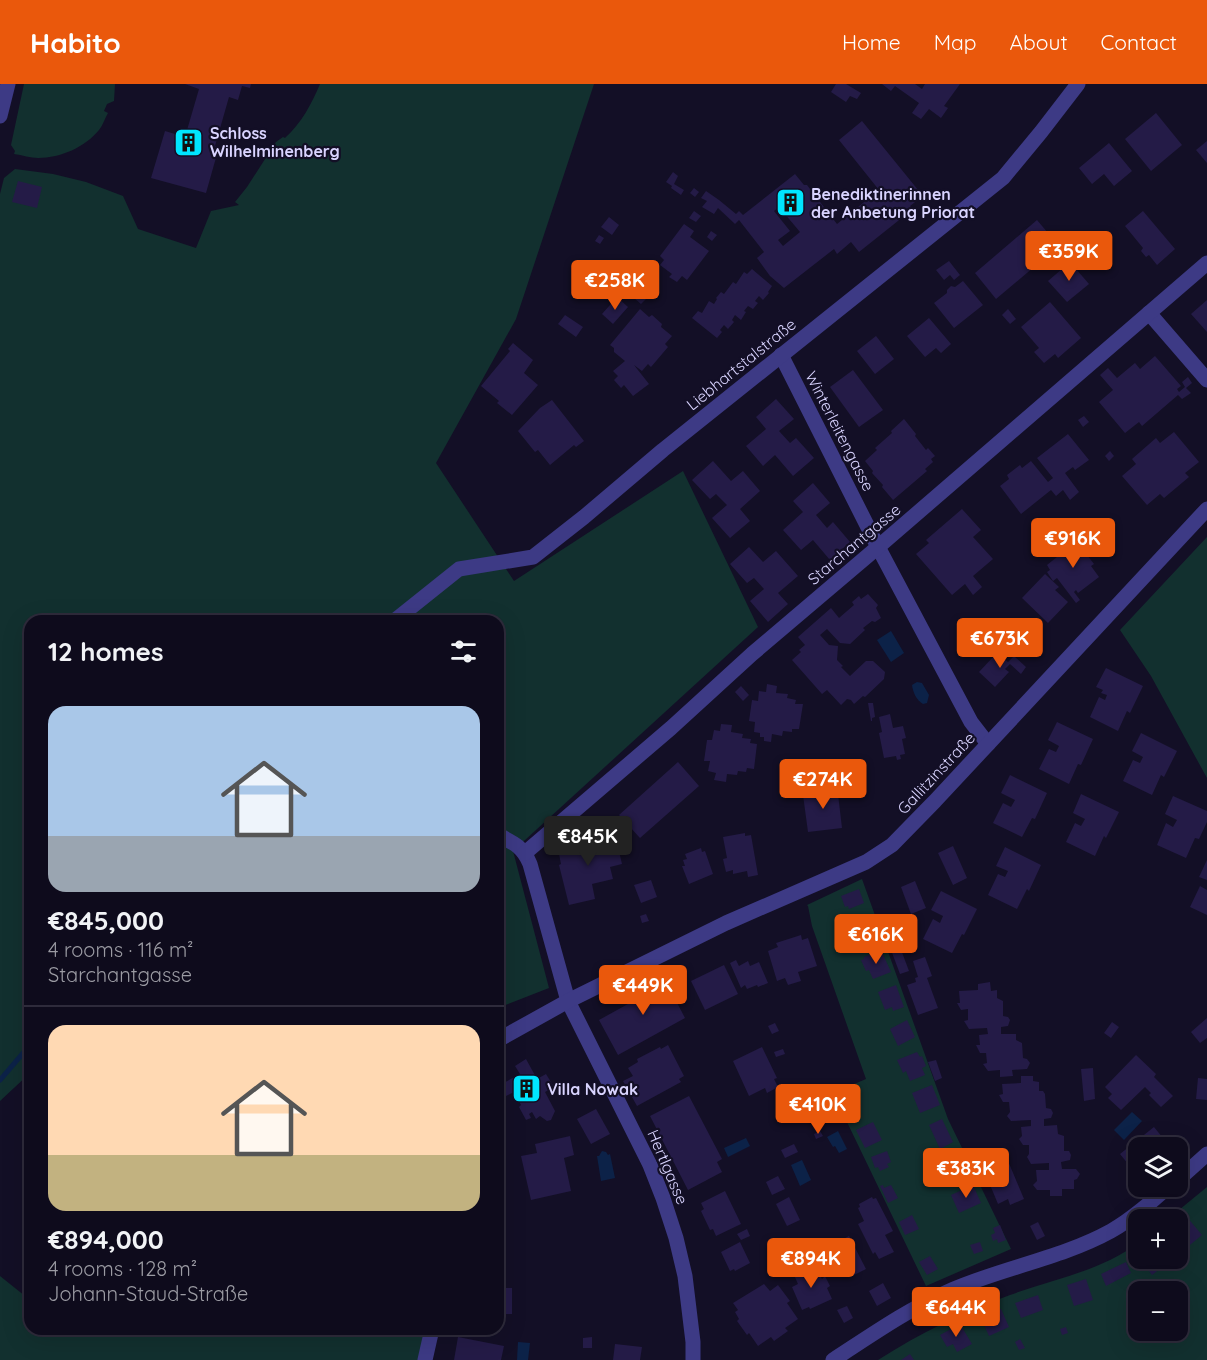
<!DOCTYPE html>
<html lang="en">
<head>
<meta charset="utf-8">
<style>
  :root { --surface:#0e0b1c; --page:#171425; --text:#f1f3f6; --muted:#9b9ba3; --line:#2e2b3b; --accent:#ea580c }
  body { margin:0; font-family:Quicksand,sans-serif; background:var(--page); color:var(--text); height:100vh; display:flex; flex-direction:column; font-size:22px; white-space:nowrap }
  * { box-sizing:border-box; margin:0 }
  p { font-size:20px; color:var(--muted) }
  .icon { flex:none; width:33px; height:33px; fill:none; stroke:currentColor; stroke-width:2; stroke-linecap:round; stroke-linejoin:round }
  .map { position:relative; flex:1; overflow:hidden }
  .sheet { position:absolute; left:24px; top:531px; width:480px; height:720px; display:flex; flex-direction:column; background:var(--surface); border-radius:18px; box-shadow:0 6px 24px #0002,0 0 0 2px var(--line) }
  .sheet>* { flex:none }
  .controls { position:absolute; left:1128px; top:1053px; display:grid; gap:12px }
  .controls a { display:grid; place-items:center; width:60px; height:60px; border-radius:12px; background:var(--surface); box-shadow:0 6px 24px #0002,0 0 0 2px var(--line); font-size:30px }
  .price { position:absolute; translate:-50% -51px; padding:0 14px; border-radius:6px; background:var(--accent); color:#fff; font-size:20px; line-height:39px; filter:drop-shadow(0 2px 3px #0008) }
  .price::after { content:''; position:absolute; left:50%; top:36px; width:18px; height:14px; margin-left:-9px; background:inherit; clip-path:polygon(0 0,100% 0,50% 100%) }
  .price.selected { background:#222; color:#fff }
  ul { padding:0; list-style:none }
  li { display:grid; align-content:center; gap:12px; height:318px; padding:0 24px }
  li+li { border-top:2px solid var(--line) }
  li span { display:grid; place-items:center; height:186px; border-radius:18px; color:#555 }
  li>.icon { margin-inline-start:auto }
  span .icon { width:108px; height:108px; fill:#fffc; stroke-width:1 }
  li b { font-size:26px }
  h2 { display:flex; justify-content:space-between; align-items:center; height:72px; padding:0 24px; font-size:26px }
  header { display:flex; align-items:center; gap:36px; box-sizing:border-box; height:84px; padding:0 30px; background:var(--accent); color:#fff }
  header strong { font-size:28px }
  nav { display:flex; gap:33px; margin-inline-start:auto; font-size:21px }
  .map>svg:first-child { display:block }
  .green { fill:#12302f; fill-rule:evenodd }
  .water { fill:#0c2248 }
  .lines { fill:none; stroke-linecap:round; stroke-linejoin:round }
  .stream { stroke:#0c2248; stroke-width:5 }
  .building { fill:#241b47; fill-rule:evenodd }
  .minor { stroke:#3d3a85; stroke-width:15 }
  .labels { text-anchor:middle; stroke-width:4.5; stroke-linejoin:round; paint-order:stroke }
  .poi-label { font-size:16px; font-weight:bold; fill:#d9d4ff; stroke:#130f26; text-anchor:start }
  .street-label { font-size:16px; fill:#d9d4ff; stroke:#130f26 }
</style>
</head>
<body>
<header>
<strong>Habito</strong>
<nav><a>Home</a><a>Map</a><a>About</a><a>Contact</a></nav>
</header>
<div class="map">
<svg width="1207" height="1276" viewBox="0 0 1207 1276">
  <rect width="100%" height="100%" fill="#130f26"/>
  <g class="green">
    <path d="M24 0H115L114 17 107 20 104 27 108 29C105 34 103 41 99 46 85 63 61 74 38 74 31 74 22 71 14 70L15 67 11 61Z"/>
    <path d="M320 0H594L516 235 436 379 514 497 683 387 758 543 513 767 549 904 498 924V537H30V989L0 1017V110L4 94 15 85 53 90 86 98 123 112 138 145 196 164 211 127 239 121 235 118 247 103 276 58 283 53 285 54C302 38 311 21 320 0Z"/>
    <path d="M1207 453V694L1151 592 1120 546Z"/>
    <path d="M862 795 948 1035 1011 1165 926 1202 833 1009 866 995 812 842 808 822 807 821Z"/>
    <path d="M1207 1103V1276H878C920 1249 964 1228 1010 1211 1054 1195 1101 1187 1138 1159V1174H1178V1136L1168 1135ZM1138 1208H1178V1246H1138Z"/>
    <path d="M0 1192 30 1216V1245H426L420 1276H0Z"/>
  </g>
  <g class="water">
    <path d="M891 547 904 569 891 578 877 556Z"/>
    <path d="M917 598 922 599 929 611 927 619 923 620C916 616 913 608 912 601Z"/>
    <path d="M1132 1028 1142 1037 1124 1056 1114 1046Z"/>
    <path d="M838 1047 847 1065 839 1069 835 1062 833 1063 827 1053Z"/>
    <path d="M746 1054 750 1062 728 1073 724 1064Z"/>
    <path d="M602 1067 606 1068 608 1071 610 1070 615 1094 601 1097 597 1072H599Z"/>
    <path d="M802 1076 811 1096 800 1102 791 1081Z"/>
    <path d="M518 1258 530 1259 528 1276H517Z"/>
  </g>
  <g class="lines">
    <path class="stream" d="M0 996 30 961"/>
  </g>
  <g class="building">
    <path d="M185 0H251L250 4 242 2 238 16 229 13 215 62 219 63 206 109 151 94 165 47 185 53 199 5Z"/>
    <path d="M836 0H846L861 9 857 15 850 12 846 18 831 8Z"/>
    <path d="M882 0H915L922 5 925 0H960L944 22 948 24 941 34 929 25 921 35 912 29 919 19 895 2 891 7Z"/>
    <path d="M1156 29 1182 61 1151 87 1125 55Z"/>
    <path d="M862 37 923 112 910 122 913 125 859 168 851 158 837 170 834 165 784 204 770 192 757 174 764 168 739 136 735 140 718 124 714 130 702 123 707 117 701 114 706 107 719 116 736 130 739 127 743 131 795 90 804 101H807L837 140 879 106 839 56ZM779 123 800 148 783 162 778 156 790 147 774 127Z"/>
    <path d="M1207 57V79L1196 66Z"/>
    <path d="M1109 59 1132 87 1114 102 1104 90 1092 100 1079 84Z"/>
    <path d="M673 88 678 92 674 100 684 106 681 111 671 104 672 102 666 98Z"/>
    <path d="M18 97 42 103 37 124 12 118Z"/>
    <path d="M694 104 699 108 695 113 690 109Z"/>
    <path d="M694 127 701 132 696 138 689 134Z"/>
    <path d="M1143 127 1175 165 1157 181 1149 171 1146 173 1141 167 1143 164 1125 142Z"/>
    <path d="M609 133 619 141 612 151 601 143Z"/>
    <path d="M1037 136 1059 162 996 215 975 189Z"/>
    <path d="M684 140 694 147 690 153 709 167 687 196 682 192 677 198 669 193 672 190 660 181 664 176 660 172Z"/>
    <path d="M711 147 717 151 712 157 707 153Z"/>
    <path d="M599 151 604 154 600 160 595 157Z"/>
    <path d="M1071 157 1076 163 1069 170 1064 164Z"/>
    <path d="M949 177 960 191 954 196 950 191 944 196 936 186Z"/>
    <path d="M1070 178 1089 200 1067 218 1048 197Z"/>
    <path d="M752 185 772 202 768 208 769 209 763 216 759 212 755 217 758 219 753 225 748 222 744 227 746 228 741 236 735 231 732 236 734 238 728 245 724 241 720 246 722 248 717 254 692 234 698 227 702 229 709 217 714 220 717 215 716 214 721 208 724 210 733 198 736 200 744 188 747 190Z"/>
    <path d="M963 197 983 221 954 244 934 219 947 209V206L951 202 955 203Z"/>
    <path d="M639 208 647 214 641 220 634 214Z"/>
    <path d="M617 213 628 223 613 240 602 230Z"/>
    <path d="M1207 216V248L1191 230Z"/>
    <path d="M1050 218 1081 254 1058 274 1055 270 1044 279 1034 268 1039 264 1021 243Z"/>
    <path d="M640 225 649 233 652 231 662 240 661 243 672 252 665 260 668 263 651 283 648 280 642 287 634 281 649 300 633 312 624 301 621 304 614 296 618 292 613 287 625 277 614 268V264L610 261Z"/>
    <path d="M1008 225 1016 235 1010 240 1002 231Z"/>
    <path d="M565 231 583 243 576 253 558 240Z"/>
    <path d="M929 234 951 260 941 269 936 264 925 273 907 252Z"/>
    <path d="M876 252 894 275 875 290 857 267Z"/>
    <path d="M513 259 533 276 524 289 538 301 512 331 497 319 499 317 481 302 510 267 508 265Z"/>
    <path d="M1155 272 1181 302 1177 305 1179 308 1185 303 1182 298 1188 293 1192 299 1186 304 1191 309 1182 315 1178 311 1142 342 1139 338 1125 349 1099 318 1113 306 1100 291 1108 284 1117 294 1135 279 1140 285Z"/>
    <path d="M853 286 883 326 859 343 830 303Z"/>
    <path d="M776 315 794 335 779 347 790 359 796 354 814 374 793 392 775 371 763 382 746 362 766 345 756 333Z"/>
    <path d="M552 316 584 357 576 363 574 361 550 381 538 366 535 368 518 347 540 324Z"/>
    <path d="M1084 332 1089 338 1083 343 1078 336Z"/>
    <path d="M904 335 916 350 915 352 926 366 928 364 935 372 931 375 933 378 925 385 927 387 893 416 882 403 883 401 872 389 873 387 865 377 877 366 875 364 892 349 891 347Z"/>
    <path d="M1174 348 1199 378 1185 389 1189 393 1164 414 1160 410 1147 421 1122 392 1136 380 1132 375 1156 354 1160 359Z"/>
    <path d="M1068 350 1089 376 1075 386 1073 383 1065 389 1079 408 1070 416 1063 406 1056 412 1051 406 1021 430 1000 402 1009 395 1007 391 1020 381 1022 384 1031 377 1048 398 1053 394 1037 374Z"/>
    <path d="M1110 367 1114 372 1109 377 1105 372Z"/>
    <path d="M713 377 731 397 743 387 760 407 740 425 750 437 730 454 712 434 727 421 716 410 710 415 692 396Z"/>
    <path d="M813 399 830 419 816 431 827 444 833 438 850 458 830 476 813 456 801 466 783 446 803 428 793 417Z"/>
    <path d="M962 425 981 446 973 453 993 475 973 492 982 503 973 511 965 500 952 511 916 470 929 459 926 456Z"/>
    <path d="M1073 453 1094 480 1091 482 1099 493 1078 509 1076 506 1074 508 1080 516 1076 519 1057 494 1053 497 1047 488 1050 486 1047 481 1067 465 1063 460Z"/>
    <path d="M749 463 763 478 776 467 798 492 778 509 788 520 768 538 750 517 764 505 754 494 747 499 730 480Z"/>
    <path d="M1045 490 1059 503 1055 506 1068 518 1048 539 1022 514Z"/>
    <path d="M868 510 878 521 876 524 881 534 875 538 872 537 863 544 865 546 850 560 840 559 827 545 820 551 829 561 838 562 837 576 843 582 841 583 850 592 866 577H873L885 588 884 595 865 613 863 612 854 620 851 616 847 615 841 621 827 606 822 610 792 576 801 568 799 566 805 561 798 553 831 524 839 534 854 521 852 518 859 512 861 515Z"/>
    <path d="M1027 548 1035 559 1023 568 1015 557Z"/>
    <path d="M1001 572 1008 578 1014 572 1026 583 1021 590 1010 580 1005 585 1009 588 995 603 979 588 993 573 997 577Z"/>
    <path d="M1106 584 1143 602 1130 629 1127 627 1118 647 1090 633 1099 613 1105 616 1107 611 1101 609 1103 606 1096 603Z"/>
    <path d="M767 600 777 602 776 609 788 610 787 614 796 616 795 620H803L799 645H792V648L783 647 782 652 772 650 771 658 764 657V653H760V649L754 648 755 638 749 637 752 616 758 617 759 607 766 608Z"/>
    <path d="M741 602 749 611 743 617 735 608Z"/>
    <path d="M868 619H873L875 633 872 634V637H871Z"/>
    <path d="M890 630 893 644 903 642 906 654 902 655 905 670 900 671 901 675 897 676 896 672 884 674 879 649 882 648 879 633Z"/>
    <path d="M1057 638 1093 655 1081 681 1078 680 1069 700 1039 685 1049 665 1056 668 1059 662 1048 656Z"/>
    <path d="M721 640 732 641 731 648 743 650 742 654 751 655 750 659 757 660 754 685 747 684 746 688 738 687 737 691 727 690 726 698 714 696 716 689 708 687 710 677H704L707 656H712L714 646 720 647Z"/>
    <path d="M1141 649 1177 667 1164 693 1161 691 1152 711 1123 697 1133 676 1140 679 1143 673 1132 667Z"/>
    <path d="M678 678 699 702 640 754 619 731Z"/>
    <path d="M1010 691 1047 709 1035 735 1032 734 1022 753 993 739 1003 719 1011 723 1015 716 1001 709Z"/>
    <path d="M831 700 832 711 838 710 842 744 808 748 803 711 816 710 814 702Z"/>
    <path d="M1081 710 1119 728 1106 754 1104 752 1095 772 1066 758 1075 739 1081 742 1085 735 1073 729Z"/>
    <path d="M1173 712 1207 727V738L1199 755 1195 754 1186 774 1157 761 1166 739 1173 743 1177 736 1165 730Z"/>
    <path d="M745 749V752L751 751 758 791 748 793 747 787 733 790V786L726 788 723 775 727 774 723 753Z"/>
    <path d="M615 750 622 780 610 783 613 795 592 800 595 815 569 821 559 781 561 780 558 765Z"/>
    <path d="M953 762 967 794 953 801 938 769Z"/>
    <path d="M1005 763 1041 781 1029 807 1027 805 1017 825 988 811 998 790 1005 793 1008 787 996 782Z"/>
    <path d="M701 764 702 768 705 767 713 790 689 800 682 782H685L683 776 687 775 685 770Z"/>
    <path d="M1207 776V796L1199 793Z"/>
    <path d="M651 796 657 813 641 819 634 801Z"/>
    <path d="M915 797 926 824 911 830 901 803Z"/>
    <path d="M1200 802 1207 806V831L1190 823Z"/>
    <path d="M859 805 864 819 849 825 848 822 845 823 841 812Z"/>
    <path d="M941 807 977 825 964 851 962 850 952 869 923 855 933 835 940 839 943 832 931 826Z"/>
    <path d="M646 830 649 837 642 839 640 832Z"/>
    <path d="M877 838 884 856 876 859 875 855 863 860 858 845Z"/>
    <path d="M801 851 802 856 808 854 817 882 798 888 801 897 788 901 785 894 777 897 768 867 778 863 776 859Z"/>
    <path d="M900 863 909 887 900 890 891 866Z"/>
    <path d="M881 866 891 888 873 895 869 886 866 887 861 876 864 875V873Z"/>
    <path d="M925 873 932 892 927 894 938 924 918 931 907 901 916 898 915 894 918 893 913 877Z"/>
    <path d="M736 876 739 882 748 877 750 882 759 878 768 899 758 903 757 901 747 905 745 901 741 904 730 879Z"/>
    <path d="M724 881 738 910 705 926 691 897Z"/>
    <path d="M663 892 685 934 618 971 599 936 637 915 634 908Z"/>
    <path d="M990 898 991 907 997 906V914L1003 917V932L1008 933 1010 936 1008 942 1001 943V950H1016V956L1022 959 1023 974 1027 975 1030 979 1027 985 1012 986 1013 992 1000 993V986L988 987 983 980 987 979 986 969H980L976 961H980L979 951 988 950 987 944 969 945 964 937 968 936V925L961 926 957 919H960L959 907 978 906V900Z"/>
    <path d="M896 901 904 923 893 927 892 923 885 926 878 908Z"/>
    <path d="M1207 934V954L1200 959 1191 948Z"/>
    <path d="M907 936 915 953 898 962 890 945Z"/>
    <path d="M1112 938 1119 943 1111 954 1104 949Z"/>
    <path d="M775 939 779 947 772 950 768 942Z"/>
    <path d="M668 961 684 992 679 995 681 998 637 1022 623 997 633 992 628 984 638 978 637 975 660 963 661 965Z"/>
    <path d="M762 963 777 994 774 995 778 1003 767 1009 765 1004 749 1012 733 977Z"/>
    <path d="M783 965 785 970 776 973 774 968Z"/>
    <path d="M917 968 920 973 922 972 926 982 922 984 925 991 910 997 906 987 903 989 897 976Z"/>
    <path d="M1136 971 1156 990 1154 993 1173 1012 1161 1023 1149 1011 1151 1009 1145 1003 1121 1026 1108 1014 1112 1010 1105 1003Z"/>
    <path d="M526 975 537 995 546 990 554 1003 545 1008 555 1027 551 1036 547 1037 540 1032 536 1035 532 1028 529 1030 531 1034 526 1036 519 1023 521 1021 514 1008 506 1012 500 1001 520 990 515 982Z"/>
    <path d="M936 976 942 994 935 997 928 978Z"/>
    <path d="M1093 984 1095 1015 1084 1017 1081 985Z"/>
    <path d="M1021 992H1033V997L1039 998V1007H1043L1045 1010 1046 1024 1051 1025 1053 1029 1051 1034 1044 1035V1042L1057 1041 1058 1050 1064 1052V1067H1069L1071 1071 1070 1076 1061 1078 1062 1085H1076L1080 1090 1077 1095 1074 1096V1105H1062V1112H1050V1106H1037L1033 1101 1037 1097 1036 1086H1049V1079L1031 1080 1027 1073 1029 1070V1061H1023L1019 1055 1022 1052 1021 1043 1031 1042V1036L1011 1037 1007 1032 1010 1028 1009 1018H1003L999 1011 1003 1010 1002 1000 1021 999Z"/>
    <path d="M1198 994 1207 995V1016L1196 1015Z"/>
    <path d="M932 1001 940 1021 920 1029 912 1009Z"/>
    <path d="M802 1004 805 1011 815 1007 823 1024 806 1032 795 1007Z"/>
    <path d="M853 1004 861 1022 845 1029 837 1012Z"/>
    <path d="M689 1012 722 1075 717 1078 722 1088 688 1106 650 1032Z"/>
    <path d="M596 1025 610 1050 591 1060 577 1035Z"/>
    <path d="M942 1035 953 1058 940 1065 929 1041Z"/>
    <path d="M873 1038 882 1056 865 1064 856 1046Z"/>
    <path d="M1154 1043 1171 1064H1138V1090L1137 1091 1120 1070Z"/>
    <path d="M820 1047 823 1052 816 1055 814 1050Z"/>
    <path d="M570 1052 574 1071 564 1074 571 1107 531 1116 521 1072 537 1069 535 1060Z"/>
    <path d="M794 1060 798 1068 785 1074 781 1066Z"/>
    <path d="M961 1065 966 1078 963 1079 965 1083 956 1087 949 1070Z"/>
    <path d="M887 1067 891 1078 887 1080 889 1083 880 1087 878 1083 875 1084 871 1073Z"/>
    <path d="M1005 1070 1024 1115 1010 1121 1008 1115 998 1120 983 1084 997 1078 995 1074Z"/>
    <path d="M778 1092 785 1105 772 1111 766 1098Z"/>
    <path d="M883 1101 884 1104 891 1101 898 1114 888 1119 880 1102Z"/>
    <path d="M973 1101 981 1119 959 1129 951 1111Z"/>
    <path d="M501 1107 505 1124 498 1125V1108Z"/>
    <path d="M725 1107 741 1140 716 1152 713 1145 710 1146 701 1127 704 1125 701 1119Z"/>
    <path d="M789 1113 800 1136 787 1142 776 1120Z"/>
    <path d="M872 1113 873 1115 876 1114 893 1147 885 1151 894 1168 879 1175 875 1168 873 1170 858 1140 864 1137 858 1124 860 1123 859 1120Z"/>
    <path d="M912 1131 919 1145 905 1151 899 1138Z"/>
    <path d="M1186 1132 1202 1151 1185 1165 1178 1156V1140Z"/>
    <path d="M1038 1138 1045 1152 1037 1156 1030 1142Z"/>
    <path d="M1000 1141 1006 1156 998 1159 997 1155 993 1157 991 1151 995 1149 993 1144Z"/>
    <path d="M747 1145 750 1152 741 1156 737 1150Z"/>
    <path d="M849 1152 866 1185 852 1192 844 1177 835 1182 826 1164Z"/>
    <path d="M740 1158 750 1179 735 1187 734 1185 730 1187 721 1168Z"/>
    <path d="M980 1158 983 1167 974 1170 970 1161Z"/>
    <path d="M930 1172 938 1185 927 1191 919 1178Z"/>
    <path d="M1152 1174H1166L1169 1178 1152 1191 1144 1180Z"/>
    <path d="M1126 1178 1131 1189 1106 1202 1101 1190Z"/>
    <path d="M815 1181 822 1195 825 1192 830 1202 827 1204 832 1215 810 1225 809 1223 802 1226 792 1203 798 1200 794 1191Z"/>
    <path d="M498 1193H503V1204H512V1230H502V1244H498Z"/>
    <path d="M1086 1195 1093 1216 1074 1222 1067 1201Z"/>
    <path d="M883 1199 891 1214 877 1222 869 1207Z"/>
    <path d="M764 1200 770 1207 778 1201 790 1217 787 1219 798 1235 785 1244 788 1247 774 1257 771 1253 758 1262 749 1249 747 1251 737 1237 739 1235 735 1228 738 1226 733 1219Z"/>
    <path d="M1038 1211 1043 1226 1021 1234 1015 1219Z"/>
    <path d="M847 1222 853 1234 844 1239 837 1226Z"/>
    <path d="M1001 1225 1009 1243 989 1252 981 1234Z"/>
    <path d="M960 1240 972 1260 957 1268 953 1260 947 1263 940 1251Z"/>
    <path d="M1066 1243 1068 1249 1062 1251 1060 1245Z"/>
    <path d="M458 1253 504 1262 501 1276H454Z"/>
    <path d="M592 1253V1264H583V1254Z"/>
    <path d="M1020 1255 1025 1264 1019 1266 1015 1258Z"/>
    <path d="M615 1260 642 1263 640 1276H613Z"/>
    <path d="M910 1270 914 1276H901Z"/>
  </g>
  <g class="lines">
    <g class="minor">
      <path d="M0 32 8 0"/>
      <path d="M1149 229 1207 296"/>
      <path d="M781 271 878 463 971 638 988 660"/>
      <path d="M394 537 459 485 533 473 584 433 663 366 1003 94 1041 48 1078 0"/>
      <path d="M498 751C514 759 523 763 530 780L568 917 650 1081 663 1114 676 1154 685 1192 693 1258V1276"/>
      <path d="M525 769 671 644 752 570 878 463 1207 179"/>
      <path d="M498 956 568 917 726 839 866 778 892 761 935 717 1207 425"/>
      <path d="M1178 1096 1207 1070"/>
      <path d="M425 1276 432 1245"/>
      <path d="M833 1276C870 1252 907 1226 947 1208 1000 1184 1060 1175 1111 1147 1132 1135 1151 1118 1169 1102"/>
    </g>
  </g>
  <defs>
    <symbol id="building-square" viewBox="-11 -11 22 22"><rect x="-9" y="-9" width="18" height="18" rx="4" fill="#00e5ff" stroke="#130f26"/><path d="M-4-6H4V6H1V3H-1V6H-4ZM-2.5-4.3h1.7v1.8h-1.7ZM.8-4.3h1.7v1.8H.8ZM-2.5-1h1.7V.8h-1.7ZM.8-1h1.7V.8H.8Z" fill="#111"/></symbol>
  </defs>
  <g fill-rule="evenodd">
    <use href="#building-square" x="172" y="42" width="33" height="33"/>
    <use href="#building-square" x="774" y="102" width="33" height="33"/>
    <use href="#building-square" x="510" y="988" width="33" height="33"/>
  </g>
  <g class="labels">
    <g class="poi-label">
      <text x="210" y="55">Schloss<tspan x="210" dy="18">Wilhelminenberg</tspan></text>
      <text x="811" y="116">Benediktinerinnen<tspan x="811" dy="18">der Anbetung Priorat</tspan></text>
      <text x="547" y="1011">Villa Nowak</text>
    </g>
    <g class="street-label">
      <text transform="translate(741 280) rotate(-39)" y="6">Liebhartstalstraße</text>
      <text transform="translate(840 347) rotate(63)" y="6">Winterleitengasse</text>
      <text transform="translate(854 460) rotate(-40)" y="6">Starchantgasse</text>
      <text transform="translate(936 689) rotate(-47)" y="6">Gallitzinstraße</text>
      <text transform="translate(668 1083) rotate(67)" y="6">Hertlgasse</text>
    </g>
  </g>
</svg>
<div class="controls">
<a><svg class="icon" aria-label="layers" viewBox="0 0 24 24"><path d="M12 4l9 5-9 5-9-5zM3 14l9 5 9-5"/></svg></a>
<a>+</a>
<a>−</a>
</div>
<b class="price" style="left:1069px;top:198px">€359K</b>
<b class="price" style="left:615px;top:227px">€258K</b>
<b class="price" style="left:1073px;top:485px">€916K</b>
<b class="price" style="left:1000px;top:585px">€673K</b>
<b class="price" style="left:823px;top:726px">€274K</b>
<b class="price selected" style="left:588px;top:783px">€845K</b>
<b class="price" style="left:876px;top:881px">€616K</b>
<b class="price" style="left:643px;top:932px">€449K</b>
<b class="price" style="left:818px;top:1051px">€410K</b>
<b class="price" style="left:966px;top:1115px">€383K</b>
<b class="price" style="left:811px;top:1205px">€894K</b>
<b class="price" style="left:956px;top:1254px">€644K</b>
<section class="sheet">
<h2>12 homes<svg class="icon" aria-label="filters" viewBox="0 0 24 24"><path d="M4 7h16M4 17h16"/><circle cx="9" cy="7" r="2"/><circle cx="15" cy="17" r="2"/></svg></h2>
<ul>
<li><span style="background:linear-gradient(#a9c7e8 70%,#9aa5b1 0)"><svg class="icon" aria-label="home" viewBox="0 0 24 24"><path d="M3 11l9-7 9 7M6 9v11h12V9"/></svg></span><div><b>€845,000</b><p>4 rooms · 116 m²</p><p>Starchantgasse</p></div></li>
<li><span style="background:linear-gradient(#ffd9b3 70%,#c2b280 0)"><svg class="icon" aria-label="home" viewBox="0 0 24 24"><path d="M3 11l9-7 9 7M6 9v11h12V9"/></svg></span><div><b>€894,000</b><p>4 rooms · 128 m²</p><p>Johann-Staud-Straße</p></div></li>
</ul>
</section>
</div>
</body>
</html>
